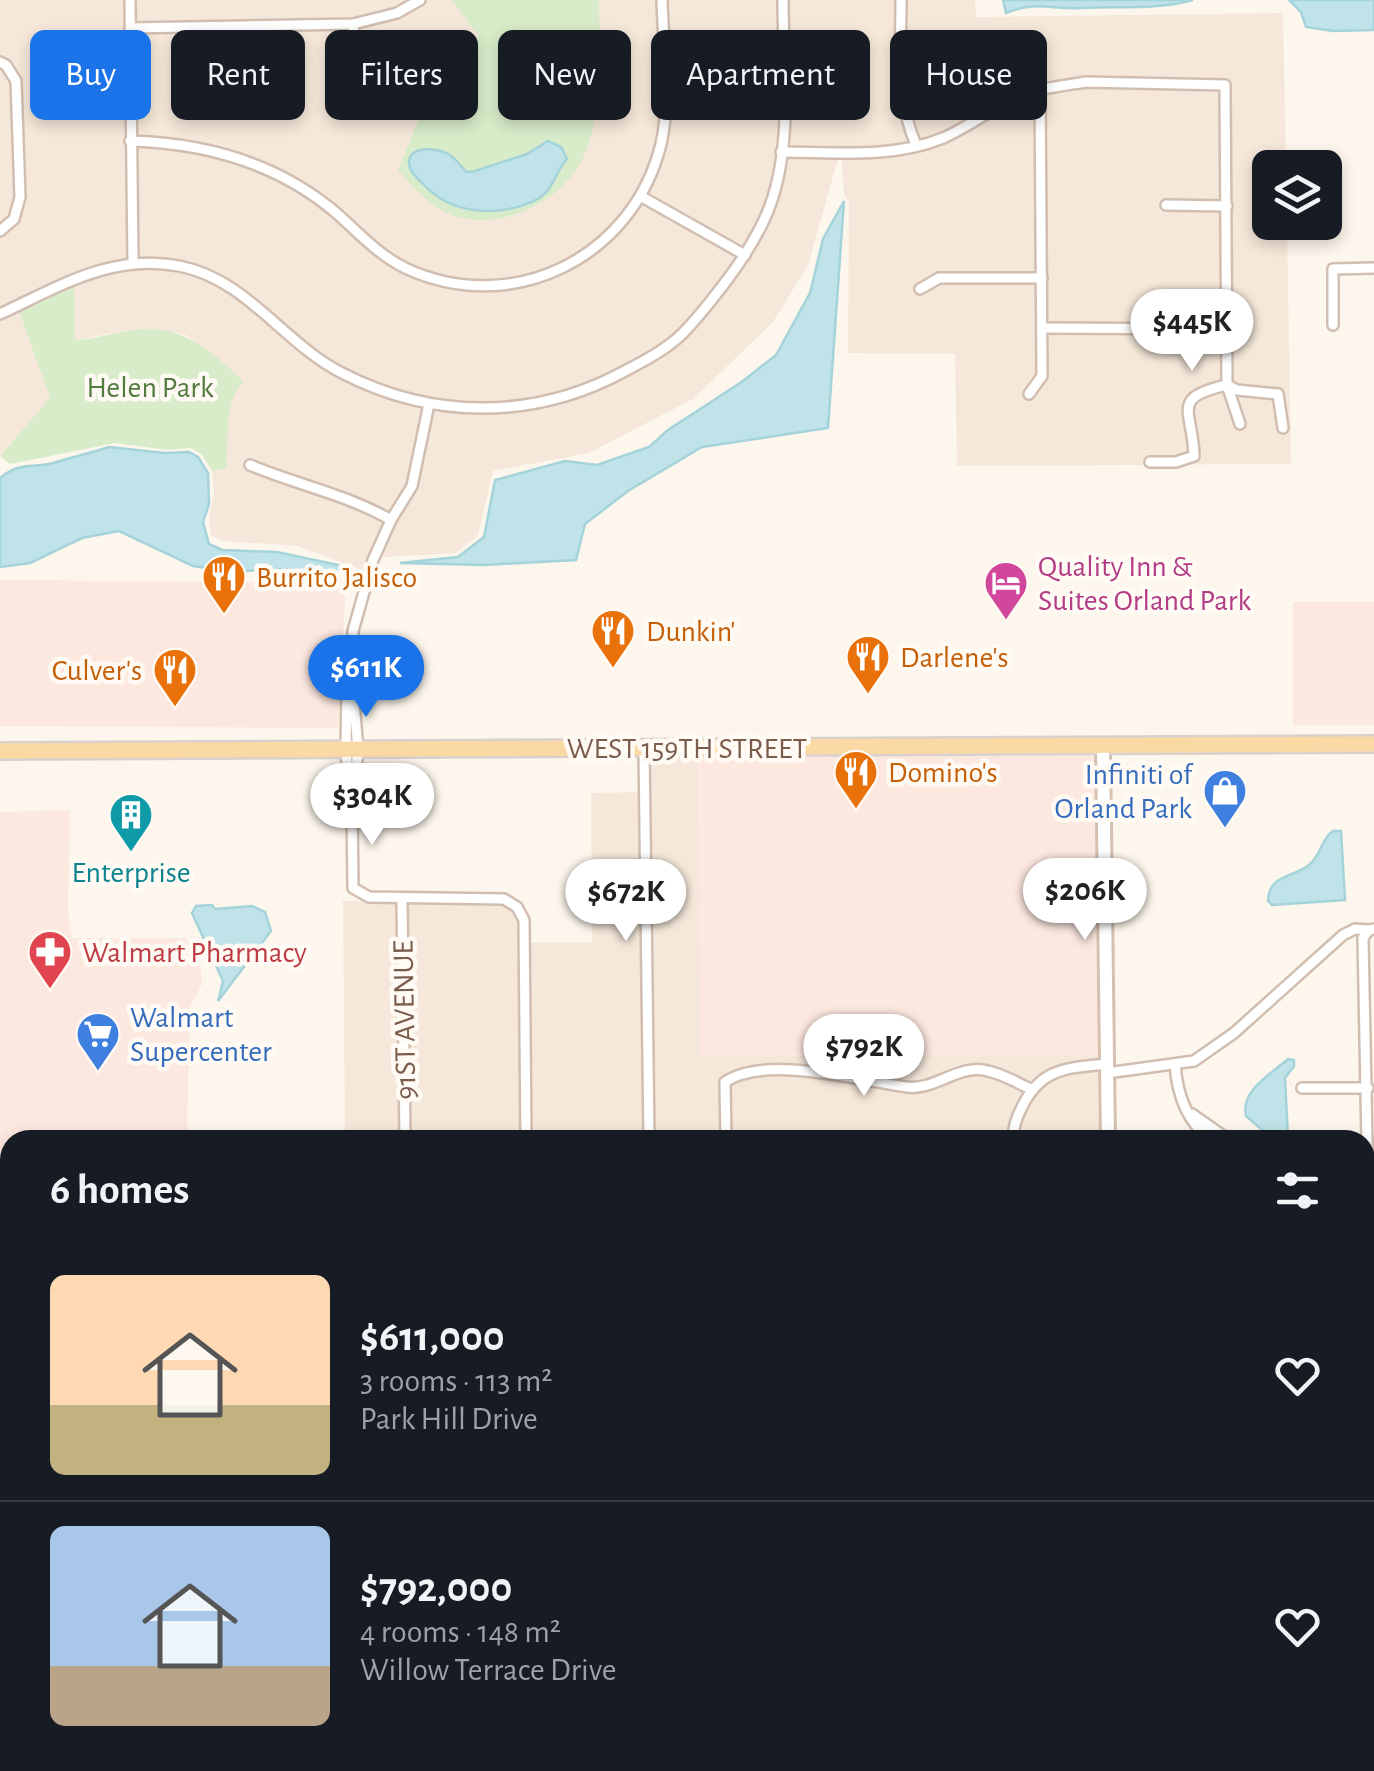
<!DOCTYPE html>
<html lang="en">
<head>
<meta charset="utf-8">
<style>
  :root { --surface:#171b24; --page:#20242c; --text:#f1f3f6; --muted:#9ea1a6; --line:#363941; --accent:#1a73e8 }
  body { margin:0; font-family:"Alegreya Sans",sans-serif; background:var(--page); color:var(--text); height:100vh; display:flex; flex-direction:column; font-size:38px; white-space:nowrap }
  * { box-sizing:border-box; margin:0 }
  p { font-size:32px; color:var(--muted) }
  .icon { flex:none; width:55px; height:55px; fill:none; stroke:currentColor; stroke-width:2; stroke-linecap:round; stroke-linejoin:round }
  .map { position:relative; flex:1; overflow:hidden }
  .sheet { position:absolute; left:0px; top:1130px; width:1375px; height:642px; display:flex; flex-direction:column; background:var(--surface); border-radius:30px 30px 0 0; box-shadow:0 5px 15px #0003 }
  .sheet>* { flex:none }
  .guide { position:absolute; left:30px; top:30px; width:1315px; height:90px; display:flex; gap:20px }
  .buttons { position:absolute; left:1252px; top:150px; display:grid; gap:20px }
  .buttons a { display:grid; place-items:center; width:90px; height:90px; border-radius:15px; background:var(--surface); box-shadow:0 5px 15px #0003; font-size:50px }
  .price { position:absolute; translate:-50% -85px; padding:0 22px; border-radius:35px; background:#fff; color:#222; font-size:32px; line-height:65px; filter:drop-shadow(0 2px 5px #0008) }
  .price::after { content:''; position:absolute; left:50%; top:60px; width:30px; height:22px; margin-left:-15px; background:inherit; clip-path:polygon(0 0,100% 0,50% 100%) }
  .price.active { background:var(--accent); color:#fff }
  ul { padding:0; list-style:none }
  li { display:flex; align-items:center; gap:30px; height:250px; padding:0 50px }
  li+li { border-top:2px solid var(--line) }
  li span { display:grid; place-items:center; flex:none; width:280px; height:200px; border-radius:15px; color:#555 }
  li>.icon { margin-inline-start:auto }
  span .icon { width:120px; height:120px; fill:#fffc; stroke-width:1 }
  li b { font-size:42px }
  h2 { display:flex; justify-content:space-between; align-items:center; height:120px; padding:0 50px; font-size:42px }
  .chip { padding:0 35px; border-radius:15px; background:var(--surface); box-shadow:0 5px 15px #0003; font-size:35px; line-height:90px }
  .chip.active { background:var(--accent); color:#fff }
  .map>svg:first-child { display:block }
  .residential { fill:#f5e8da }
  .commercial { fill:#fde8e0 }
  .green { fill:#d8ecc9 }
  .water { fill:#bfe3e8; stroke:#a5d3da; stroke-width:2.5 }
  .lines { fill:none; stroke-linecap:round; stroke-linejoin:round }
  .stream { stroke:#a5d3da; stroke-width:2.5 }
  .street-casing { stroke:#d1beb0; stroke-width:14 }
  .secondary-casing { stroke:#d6c0b0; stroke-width:18 }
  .primary-casing { stroke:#dad1cd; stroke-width:20 }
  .street { stroke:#fff; stroke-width:9 }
  .secondary { stroke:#fff; stroke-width:12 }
  .primary { stroke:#fbd9a5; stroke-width:15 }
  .labels { text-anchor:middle; stroke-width:9; stroke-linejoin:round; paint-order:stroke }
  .park-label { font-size:30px; fill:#537a41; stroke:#fffaf3 }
  .hotel-label { font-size:30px; fill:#b23c85; stroke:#fffaf3; text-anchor:start }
  .food-label { font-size:30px; fill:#c56008; stroke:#fffaf3; text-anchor:start }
  .street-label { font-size:30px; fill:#7a5c4d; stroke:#fffaf3 }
  .shop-label { font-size:30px; fill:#366cbe; stroke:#fffaf3; text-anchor:end }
  .culture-label { font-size:30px; fill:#0d838f; stroke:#fffaf3 }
  .health-label { font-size:30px; fill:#be3a42; stroke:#fffaf3; text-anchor:start }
</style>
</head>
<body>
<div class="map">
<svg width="1374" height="1771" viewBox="0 0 1374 1771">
  <rect width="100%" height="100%" fill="#fdf6ec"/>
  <g class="residential">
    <path d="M0 0H975L976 17 1283 13 1286 167 1270 168V222L1287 223 1291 464 957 466 955 354 848 353 849 202 844 194 841 148 808 265 773 322 693 399 589 453 493 471 478 535 456 553 367 558 362 570 298 546 222 541 211 535 209 521 214 492 212 471 226 468 227 414 233 394 243 380 186 335 157 329 130 330 75 340 74 286 51 398 0 455Z"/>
    <path d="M646 756H698L701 1056 1105 1055V1140H345L343 901 524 904V943L592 942 591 793 646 792Z"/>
    <rect x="0" y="1254" width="10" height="508"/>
    <path d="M1365 1266H1374V1771H1129V1763L1365 1762Z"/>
    <path d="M522 1762 1106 1763V1765L1099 1771H473Z"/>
  </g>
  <g class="commercial">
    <path d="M0 580 346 583 338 728 0 726Z"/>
    <rect x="1293" y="602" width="81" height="123"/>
    <path d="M698 756H1101L1105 1055 700 1056Z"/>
    <path d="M70 810 68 911 72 938H186L201 969 202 984 190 1006 187 1127 197 1140H10V1246H0V812Z"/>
  </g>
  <g class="green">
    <path d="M452 0H599C600 44 602 105 588 146 571 196 509 231 458 217 435 211 412 188 398 170L437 74 451 54 479 36Z"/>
    <path d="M74 285 75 340C95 339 112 333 131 330 180 323 209 349 243 381 222 408 230 436 226 468L212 471 202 455 191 448 168 450 115 443 10 464 0 456 50 398 19 311Z"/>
  </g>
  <g class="water">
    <path d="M1003 0H1193C1157 10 1119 6 1082 8 1051 10 1038 0 1006 13Z"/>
    <path d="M1289 0H1374V30L1333 31 1306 27 1301 12Z"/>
    <path d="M548 141 561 147 567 159C554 173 554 192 534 201 498 217 453 215 425 186 420 181 412 174 410 168 403 144 438 147 450 155 456 159 461 166 466 172L475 171 527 154Z"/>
    <path d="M844 201 828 428 702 447 628 491 585 524 576 560 484 565 400 563 458 557 484 537 495 480 565 461 597 465 649 447 668 430 743 381 776 355 810 293 823 239Z"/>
    <path d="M109 447 164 453 189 452 198 457 208 473 209 504 203 522 209 544 222 550 277 552 343 566V572L272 569 236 572 193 566 119 531 82 538 30 563 0 567V478C21 461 31 469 53 463 72 457 91 453 109 447Z"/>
    <path d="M1333 831H1341L1345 900 1272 905 1268 901C1269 874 1293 878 1309 865 1321 856 1321 839 1333 831Z"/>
    <path d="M212 905 215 909 252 906 265 912 271 931 218 1001 223 981 192 913 196 906Z"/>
    <path d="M1288 1059 1294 1060V1066L1285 1078 1288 1137 1274 1140 1246 1116C1240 1091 1271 1074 1288 1059Z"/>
  </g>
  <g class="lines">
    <g class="stream">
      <path d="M1365 1599 1374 1592"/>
      <path d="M1331 1771V1770"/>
    </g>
    <defs>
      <g id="street">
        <path d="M130 0 133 262"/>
        <path d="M901 0C901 49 896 99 916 145"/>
        <path d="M353 24 357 81"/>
        <path d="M130 28 353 24 397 13 420 0"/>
        <path d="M0 62 6 65 16 81 20 197 14 219 0 231"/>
        <path d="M130 141C205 143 275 162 334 211 357 231 377 254 405 268 512 318 633 258 661 144 671 102 663 44 662 0"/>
        <path d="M781 152C834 152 892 159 943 138 966 128 988 112 1010 100 1033 89 1061 86 1086 82L1225 85 1227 385 1237 390 1278 394 1283 428"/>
        <path d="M642 197 745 255"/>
        <path d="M1166 205 1227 206"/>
        <path d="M920 289 939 278H1042"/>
        <path d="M0 314C58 287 112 253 179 266 247 279 283 343 342 373 433 420 535 420 625 371 644 361 667 349 682 334 700 316 715 296 730 276 746 254 762 229 771 203 793 140 783 66 783 0"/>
        <path d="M1333 325V269L1374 268"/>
        <path d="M1043 328 1228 329"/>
        <path d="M1029 394 1042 376 1040 90"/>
        <path d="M429 404 412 486 391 520 373 560 353 631 352 680 358 749 352 809 353 888 369 897 504 899 517 907 524 920 526 1140"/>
        <path d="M1150 462H1176L1194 456C1193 410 1169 398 1227 385L1240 424"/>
        <path d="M250 465C297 485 346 494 391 520"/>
        <path d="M644 748 649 1140"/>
        <path d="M350 805 346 749 347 688 352 680"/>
        <path d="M402 899 405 1140"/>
        <path d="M1175 1064C1177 1094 1187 1122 1211 1140"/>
        <path d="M1107 1073 1194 1061 1234 1033 1343 935 1355 929 1369 930"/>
        <path d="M1302 1088H1368"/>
        <path d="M1192 1114 1229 1140"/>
        <path d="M726 1140 725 1082C765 1054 861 1081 907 1087 934 1091 960 1063 988 1071 1003 1074 1017 1083 1031 1089"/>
        <path d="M841 1140H854"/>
        <path d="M1014 1140C1012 1129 1016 1119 1021 1109 1040 1068 1066 1068 1107 1064"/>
        <path d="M1369 1247 1363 938 1369 930 1374 929"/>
        <path d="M1371 1266 1374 1354"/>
        <path d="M0 1304 10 1303"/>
        <path d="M0 1336H10"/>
        <path d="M0 1429H10"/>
        <path d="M1365 1491 1374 1486"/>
        <path d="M10 1503H5L1 1511 2 1530 10 1533"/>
        <path d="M0 1688H10"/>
        <path d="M531 1762 534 1771"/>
        <path d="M1115 1764 1374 1763"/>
      </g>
      <g id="secondary">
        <path d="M1103 746 1108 1140"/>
        <path d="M1115 1762V1771"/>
        <path d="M0 1767 496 1762"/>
      </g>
      <path id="primary" d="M0 751 1374 744"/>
    </defs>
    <use href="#street" class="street-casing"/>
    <use href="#secondary" class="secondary-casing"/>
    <use href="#primary" class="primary-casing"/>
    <use href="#street" class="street"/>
    <use href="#secondary" class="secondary"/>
    <use href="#primary" class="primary"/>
  </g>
  <defs>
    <symbol id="restaurant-pin" viewBox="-11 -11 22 30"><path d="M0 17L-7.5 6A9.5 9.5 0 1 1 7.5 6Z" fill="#e8710a" stroke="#fffaf3"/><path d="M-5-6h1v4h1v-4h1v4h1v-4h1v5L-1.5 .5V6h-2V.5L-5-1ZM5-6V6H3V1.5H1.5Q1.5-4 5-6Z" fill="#fff"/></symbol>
    <symbol id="hotel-pin" viewBox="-11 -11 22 30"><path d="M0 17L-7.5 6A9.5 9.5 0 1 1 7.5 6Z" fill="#d1479c" stroke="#fffaf3"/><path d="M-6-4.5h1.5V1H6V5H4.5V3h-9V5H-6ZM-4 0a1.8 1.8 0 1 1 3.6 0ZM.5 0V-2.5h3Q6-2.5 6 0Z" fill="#fff"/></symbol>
    <symbol id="shop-pin" viewBox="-11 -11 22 30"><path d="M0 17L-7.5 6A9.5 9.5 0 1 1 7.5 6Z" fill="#3f7fe0" stroke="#fffaf3"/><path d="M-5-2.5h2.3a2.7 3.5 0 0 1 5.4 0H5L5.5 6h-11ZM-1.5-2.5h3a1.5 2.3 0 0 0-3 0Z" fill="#fff"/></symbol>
    <symbol id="building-pin" viewBox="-11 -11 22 30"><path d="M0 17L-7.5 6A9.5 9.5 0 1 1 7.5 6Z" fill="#0f9aa8" stroke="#fffaf3"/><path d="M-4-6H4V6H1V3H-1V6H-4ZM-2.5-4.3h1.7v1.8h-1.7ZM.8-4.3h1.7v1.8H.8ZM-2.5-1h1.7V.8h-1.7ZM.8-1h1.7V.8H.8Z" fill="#fff"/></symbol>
    <symbol id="pharmacy-pin" viewBox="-11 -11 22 30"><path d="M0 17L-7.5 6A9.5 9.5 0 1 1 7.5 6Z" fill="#e0444e" stroke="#fffaf3"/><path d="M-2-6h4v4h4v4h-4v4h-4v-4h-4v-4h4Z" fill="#fff"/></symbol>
    <symbol id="supermarket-pin" viewBox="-11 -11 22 30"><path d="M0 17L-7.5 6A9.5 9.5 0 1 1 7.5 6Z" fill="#3f7fe0" stroke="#fffaf3"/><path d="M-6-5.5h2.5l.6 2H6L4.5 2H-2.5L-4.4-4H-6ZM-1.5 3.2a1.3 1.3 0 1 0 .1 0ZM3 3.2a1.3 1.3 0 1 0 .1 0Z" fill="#fff"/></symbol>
  </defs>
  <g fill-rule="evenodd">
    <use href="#restaurant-pin" x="199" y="552" width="50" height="68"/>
    <use href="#hotel-pin" x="981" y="558" width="50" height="68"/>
    <use href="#restaurant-pin" x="588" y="606" width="50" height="68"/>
    <use href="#restaurant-pin" x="843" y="632" width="50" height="68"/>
    <use href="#restaurant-pin" x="150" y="645" width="50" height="68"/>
    <use href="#restaurant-pin" x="831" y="747" width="50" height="68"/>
    <use href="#shop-pin" x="1200" y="766" width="50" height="68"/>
    <use href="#building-pin" x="106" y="790" width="50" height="68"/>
    <use href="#pharmacy-pin" x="25" y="927" width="50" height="68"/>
    <use href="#supermarket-pin" x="73" y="1009" width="50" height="68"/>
  </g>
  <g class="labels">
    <g class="park-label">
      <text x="150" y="397">Helen Park</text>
    </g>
    <g class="hotel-label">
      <text x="1038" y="576">Quality Inn &amp;<tspan x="1038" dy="34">Suites Orland Park</tspan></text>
    </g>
    <g class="food-label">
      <text x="256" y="587">Burrito Jalisco</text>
      <text x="646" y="641">Dunkin'</text>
      <text x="900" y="667">Darlene's</text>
      <text x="142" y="680" text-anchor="end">Culver's</text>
      <text x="888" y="782">Domino's</text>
    </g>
    <g class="street-label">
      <text x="687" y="758">WEST 159TH STREET</text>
      <text transform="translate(404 1020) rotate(-91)" y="10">91ST AVENUE</text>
    </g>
    <g class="shop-label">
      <text x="1192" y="784">Infiniti of<tspan x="1192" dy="34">Orland Park</tspan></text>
      <text x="130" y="1027" text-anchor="start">Walmart<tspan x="130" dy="34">Supercenter</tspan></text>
    </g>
    <g class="culture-label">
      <text x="131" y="882">Enterprise</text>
    </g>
    <g class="health-label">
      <text x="82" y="962">Walmart Pharmacy</text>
    </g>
  </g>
</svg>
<div class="buttons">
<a><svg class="icon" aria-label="layers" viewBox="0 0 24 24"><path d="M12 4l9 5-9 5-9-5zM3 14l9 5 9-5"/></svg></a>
</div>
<b class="price" style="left:1192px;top:374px">$445K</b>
<b class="price active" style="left:366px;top:720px">$611K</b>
<b class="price" style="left:372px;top:848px">$304K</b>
<b class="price" style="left:1085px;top:943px">$206K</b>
<b class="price" style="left:626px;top:944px">$672K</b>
<b class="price" style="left:864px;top:1099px">$792K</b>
<div class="guide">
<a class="chip active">Buy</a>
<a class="chip">Rent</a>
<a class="chip">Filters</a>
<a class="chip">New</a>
<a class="chip">Apartment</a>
<a class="chip">House</a>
</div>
<section class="sheet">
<h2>6 homes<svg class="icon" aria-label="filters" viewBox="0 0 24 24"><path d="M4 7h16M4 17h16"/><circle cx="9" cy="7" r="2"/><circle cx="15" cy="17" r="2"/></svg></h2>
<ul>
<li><span style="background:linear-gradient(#ffd9b3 65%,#c2b280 0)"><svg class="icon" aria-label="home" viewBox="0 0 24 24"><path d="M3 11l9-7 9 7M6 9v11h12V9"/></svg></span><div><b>$611,000</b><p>3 rooms · 113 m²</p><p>Park Hill Drive</p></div><svg class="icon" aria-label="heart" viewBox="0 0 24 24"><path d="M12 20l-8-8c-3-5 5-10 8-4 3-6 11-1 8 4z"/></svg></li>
<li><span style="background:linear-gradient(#a9c7e8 70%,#b9a48a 0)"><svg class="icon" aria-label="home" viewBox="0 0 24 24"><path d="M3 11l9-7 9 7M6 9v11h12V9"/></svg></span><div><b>$792,000</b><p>4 rooms · 148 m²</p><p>Willow Terrace Drive</p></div><svg class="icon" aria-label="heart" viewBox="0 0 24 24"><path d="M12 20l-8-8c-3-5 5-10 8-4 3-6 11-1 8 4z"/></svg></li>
</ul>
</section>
</div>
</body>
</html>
